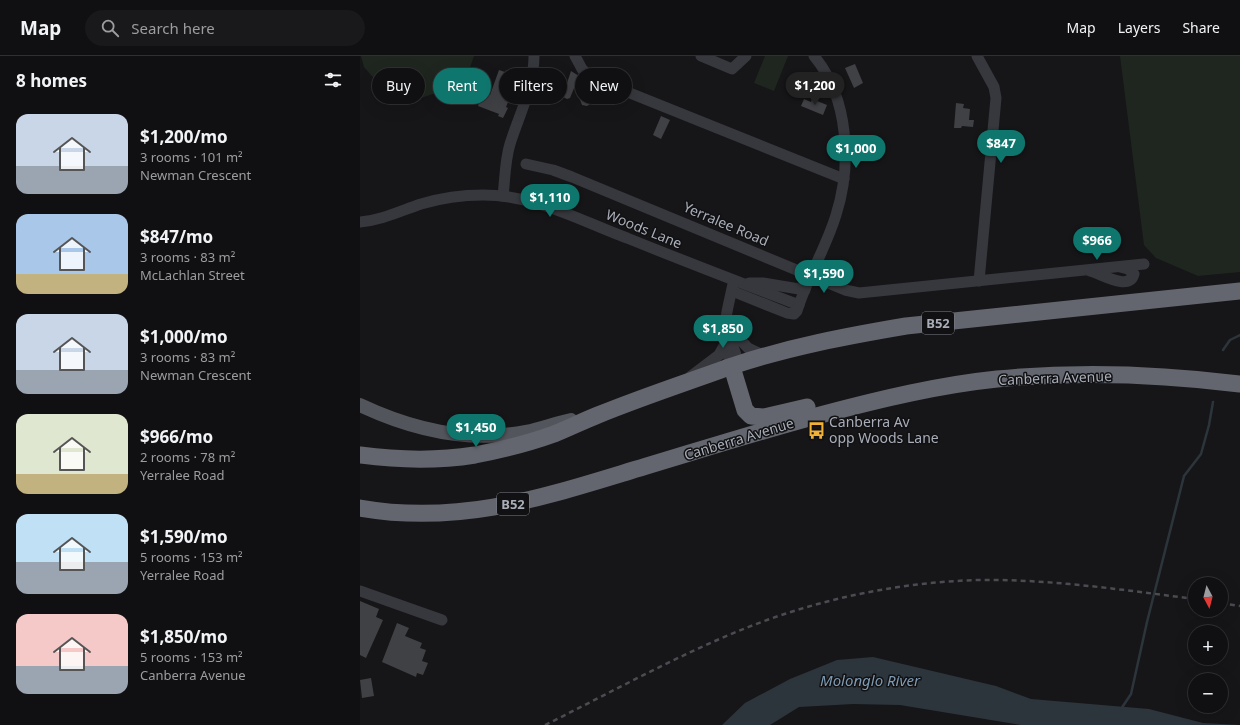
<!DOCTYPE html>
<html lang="en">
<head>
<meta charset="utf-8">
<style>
  :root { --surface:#101012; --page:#19191b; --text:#f1f3f6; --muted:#9c9d9f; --line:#303032; --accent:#0f766e }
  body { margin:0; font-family:"Noto Sans",sans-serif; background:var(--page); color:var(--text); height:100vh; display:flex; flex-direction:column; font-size:15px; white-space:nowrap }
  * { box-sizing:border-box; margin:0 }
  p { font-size:13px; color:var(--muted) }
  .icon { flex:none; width:22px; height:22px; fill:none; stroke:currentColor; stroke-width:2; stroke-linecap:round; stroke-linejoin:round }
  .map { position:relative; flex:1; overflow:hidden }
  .details { display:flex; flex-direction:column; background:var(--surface); width:360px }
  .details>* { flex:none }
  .banner { position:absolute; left:12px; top:12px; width:380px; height:36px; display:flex; gap:8px }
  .needle { width:26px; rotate:173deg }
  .buttons { position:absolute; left:828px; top:521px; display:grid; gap:8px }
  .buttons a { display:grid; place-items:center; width:40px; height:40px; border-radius:50%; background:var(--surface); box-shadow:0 4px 16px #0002,0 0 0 1px var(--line); font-size:20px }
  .price { position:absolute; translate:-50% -34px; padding:0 9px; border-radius:14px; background:var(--accent); color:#fff; font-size:13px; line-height:26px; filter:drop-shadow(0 1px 2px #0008) }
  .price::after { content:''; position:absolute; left:50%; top:24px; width:12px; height:9px; margin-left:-6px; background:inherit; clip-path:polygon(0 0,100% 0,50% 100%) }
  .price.on { background:#222; color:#fff }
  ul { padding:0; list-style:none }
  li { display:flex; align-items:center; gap:12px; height:100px; padding:0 16px }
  li span { display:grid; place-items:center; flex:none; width:112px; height:80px; border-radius:12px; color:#555 }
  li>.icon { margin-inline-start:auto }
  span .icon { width:48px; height:48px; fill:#fffc; stroke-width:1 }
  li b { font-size:17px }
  h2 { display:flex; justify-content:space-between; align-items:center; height:48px; padding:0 16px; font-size:17px }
  .chip { padding:0 14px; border-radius:18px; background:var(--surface); box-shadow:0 4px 16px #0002,0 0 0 1px var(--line); font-size:14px; line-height:36px }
  .chip.on { background:var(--accent); color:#fff }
  header { display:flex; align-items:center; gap:24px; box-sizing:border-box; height:56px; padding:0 20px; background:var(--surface); border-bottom:1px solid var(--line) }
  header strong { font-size:19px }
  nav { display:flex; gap:22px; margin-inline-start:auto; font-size:14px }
  .search { width:280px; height:36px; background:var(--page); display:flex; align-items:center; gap:10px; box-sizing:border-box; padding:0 14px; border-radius:22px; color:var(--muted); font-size:15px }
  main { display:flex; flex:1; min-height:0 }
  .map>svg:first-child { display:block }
  .green { fill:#1e261f }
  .water { fill:#2c353c }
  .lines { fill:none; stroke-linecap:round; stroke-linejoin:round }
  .stream { stroke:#2c353c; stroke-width:2.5 }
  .building { fill:#404145 }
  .minor { stroke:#37383d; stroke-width:11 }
  .major { stroke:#53555c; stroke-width:14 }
  .highway { stroke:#63666e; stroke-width:17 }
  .rail { stroke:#4a4c52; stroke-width:2.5; stroke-dasharray:5 4; stroke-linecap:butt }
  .labels { text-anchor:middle; stroke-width:3; stroke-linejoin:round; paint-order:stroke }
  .shield { fill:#111113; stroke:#7b7e86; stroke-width:1 }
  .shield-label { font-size:13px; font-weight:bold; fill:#a8adb8 }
  .street-label { font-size:14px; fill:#a8adb8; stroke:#111113 }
  .poi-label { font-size:14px; fill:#a8adb8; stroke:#111113; text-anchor:start }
  .water-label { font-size:15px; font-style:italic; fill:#7f9bb3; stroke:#111113 }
</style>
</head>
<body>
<header>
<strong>Map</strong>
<div class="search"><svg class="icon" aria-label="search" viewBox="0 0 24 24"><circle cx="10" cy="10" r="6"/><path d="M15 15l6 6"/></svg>Search here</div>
<nav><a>Map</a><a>Layers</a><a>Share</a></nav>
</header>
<main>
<section class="details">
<h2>8 homes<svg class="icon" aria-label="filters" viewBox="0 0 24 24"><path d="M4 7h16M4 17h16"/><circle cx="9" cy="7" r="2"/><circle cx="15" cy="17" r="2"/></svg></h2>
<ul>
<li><span style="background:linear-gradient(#c9d6e8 65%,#9aa5b1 0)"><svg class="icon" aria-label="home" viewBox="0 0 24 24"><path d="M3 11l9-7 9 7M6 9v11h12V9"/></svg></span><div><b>$1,200/mo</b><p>3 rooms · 101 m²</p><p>Newman Crescent</p></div></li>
<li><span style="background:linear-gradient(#a9c7e8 75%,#c2b280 0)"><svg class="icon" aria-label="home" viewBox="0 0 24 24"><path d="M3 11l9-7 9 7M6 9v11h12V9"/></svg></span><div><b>$847/mo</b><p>3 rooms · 83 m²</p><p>McLachlan Street</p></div></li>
<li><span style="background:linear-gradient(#c9d6e8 70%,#9aa5b1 0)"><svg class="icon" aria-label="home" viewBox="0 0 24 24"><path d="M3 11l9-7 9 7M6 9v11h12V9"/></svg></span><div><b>$1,000/mo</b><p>3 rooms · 83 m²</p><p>Newman Crescent</p></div></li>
<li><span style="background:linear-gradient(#dfe7d0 75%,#c2b280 0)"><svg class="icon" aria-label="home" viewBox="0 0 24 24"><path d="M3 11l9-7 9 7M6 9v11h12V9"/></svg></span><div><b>$966/mo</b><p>2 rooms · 78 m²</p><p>Yerralee Road</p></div></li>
<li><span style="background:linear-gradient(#bfe0f5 60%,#9aa5b1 0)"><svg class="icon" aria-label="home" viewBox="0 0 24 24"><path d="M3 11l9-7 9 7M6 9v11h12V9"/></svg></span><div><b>$1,590/mo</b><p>5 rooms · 153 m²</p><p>Yerralee Road</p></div></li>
<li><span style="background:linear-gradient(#f6c9c9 65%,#9aa5b1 0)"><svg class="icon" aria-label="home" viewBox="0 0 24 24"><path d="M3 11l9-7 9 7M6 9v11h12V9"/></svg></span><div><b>$1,850/mo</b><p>5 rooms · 153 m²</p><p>Canberra Avenue</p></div></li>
</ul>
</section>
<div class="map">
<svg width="880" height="669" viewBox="0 0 880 669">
  <rect width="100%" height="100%" fill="#161618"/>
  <g class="green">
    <path d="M1 0H114L108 17 82 35 61 42 39 39 18 27 4 11Z"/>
    <path d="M405 0H428L414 35 394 27Z"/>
    <path d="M760 0H880V216L838 220 796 202 784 189Z"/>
  </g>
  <path class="water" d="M513 601 636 630 671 643 789 653 843 667 880 669H661L540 649 493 648 439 651 410 669H362L385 647 430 623 477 604Z"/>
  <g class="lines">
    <g class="stream">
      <path d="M863 294 870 284 880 279"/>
      <path d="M761 653 771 638 787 566 824 420 841 398 849 369 853 346"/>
    </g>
  </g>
  <g class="building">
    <path d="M495 8 503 27 494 32 485 12Z"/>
    <path d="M139 14 157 20 152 34 148 33 144 44 148 46 146 51 148 52 143 62 138 60 139 58 118 50 123 36 130 39Z"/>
    <path d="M211 15 219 20 210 42 207 43 203 41 201 36 206 30Z"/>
    <path d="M224 38 230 39 231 41 232 47 227 50 222 49 219 41Z"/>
    <path d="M444 43 451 46 452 43 467 49 463 59 441 50Z"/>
    <path d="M596 47 604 48 603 52 610 53 609 64H614L613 71 602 70 601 72H594Z"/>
    <path d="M301 60 310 64 301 83 293 79Z"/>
    <path d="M0 545 19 553 16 561 23 564 6 602 0 599Z"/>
    <path d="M37 567 49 572 45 580 62 587 60 592 66 594 62 605 68 607 63 619 57 617 56 621 22 606Z"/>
    <path d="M11 622 14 640 2 642 0 624Z"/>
  </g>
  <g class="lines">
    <g class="minor">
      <path d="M215 0 222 13 230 21 484 123"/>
      <path d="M341 0 372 13 386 0"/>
      <path d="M617 0 634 31 636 42 619 225"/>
      <path d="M166 108 193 114 212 121 451 220 485 234 499 237 784 208"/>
      <path d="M143 140C145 123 145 104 150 88 159 59 174 31 174 0"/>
      <path d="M0 166C22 164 40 155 61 148 81 142 102 139 123 139 175 139 219 164 267 182 324 205 381 227 439 249"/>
      <path d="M730 215C740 217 769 236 774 218L768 213 760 211"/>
      <path d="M389 227H403L445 234"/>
      <path d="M372 235 427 257 434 258 437 255C447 222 466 192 476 159 492 109 489 42 454 0"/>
      <path d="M365 267 388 292 405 300"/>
      <path d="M368 275 379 308"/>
      <path d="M372 311C369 303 366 295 365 287 363 267 369 247 373 228"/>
      <path d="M330 321 359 299 365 288"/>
      <path d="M0 535 82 564"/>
    </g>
    <path class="major" d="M0 349C53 374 108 387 166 376 182 373 196 367 211 364"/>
    <g class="highway">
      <path d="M372 311 385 354 391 360 404 361 447 351"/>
      <path d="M0 399C37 404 77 405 115 399 141 394 169 387 194 378 209 372 223 365 238 359 282 341 328 326 372 310 429 291 487 280 546 270L880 235"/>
      <path d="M0 452C97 469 178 443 270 415 334 396 399 375 464 358 521 343 579 329 637 323 718 315 800 318 880 328"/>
    </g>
    <g class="rail">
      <path d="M861 547 880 550"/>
      <path d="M185 669C258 633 330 592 407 564 474 540 546 526 618 524 691 523 763 534 835 543"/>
    </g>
  </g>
  <defs>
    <symbol id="bus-bare" viewBox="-9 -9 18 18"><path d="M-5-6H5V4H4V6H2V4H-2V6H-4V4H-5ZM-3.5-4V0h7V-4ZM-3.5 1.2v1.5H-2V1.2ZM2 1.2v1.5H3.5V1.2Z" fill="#f2b134" stroke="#111113" stroke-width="2.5" paint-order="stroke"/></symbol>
  </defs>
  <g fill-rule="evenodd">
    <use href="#bus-bare" x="444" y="362" width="25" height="25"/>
  </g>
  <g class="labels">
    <g class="shield">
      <rect x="562" y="256" width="32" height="22" rx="3"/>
      <rect x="137" y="437" width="32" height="22" rx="3"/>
    </g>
    <g class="shield-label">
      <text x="578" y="272">B52</text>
      <text x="153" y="453">B52</text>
    </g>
    <g class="street-label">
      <text transform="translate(366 168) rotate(23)" y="5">Yerralee Road</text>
      <text transform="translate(284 173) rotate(22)" y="5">Woods Lane</text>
      <text transform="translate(695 322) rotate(-2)" y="5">Canberra Avenue</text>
      <text transform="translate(379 383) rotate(-17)" y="5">Canberra Avenue</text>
    </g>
    <g class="poi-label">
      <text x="469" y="371">Canberra Av<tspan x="469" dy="16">opp Woods Lane</tspan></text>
    </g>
    <g class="water-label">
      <text x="510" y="630">Molonglo River</text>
    </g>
  </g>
</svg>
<div class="buttons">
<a><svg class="needle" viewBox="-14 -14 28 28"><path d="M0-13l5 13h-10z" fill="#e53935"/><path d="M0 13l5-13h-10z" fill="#9c9d9f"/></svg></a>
<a>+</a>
<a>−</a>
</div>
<b class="price on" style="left:455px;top:50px">$1,200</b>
<b class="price" style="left:641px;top:108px">$847</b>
<b class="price" style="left:496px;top:113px">$1,000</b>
<b class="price" style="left:190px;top:162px">$1,110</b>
<b class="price" style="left:737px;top:205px">$966</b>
<b class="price" style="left:464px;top:238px">$1,590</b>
<b class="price" style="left:363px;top:293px">$1,850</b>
<b class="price" style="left:116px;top:392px">$1,450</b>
<div class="banner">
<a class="chip">Buy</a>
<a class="chip on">Rent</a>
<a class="chip">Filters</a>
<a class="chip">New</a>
</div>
</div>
</main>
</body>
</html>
